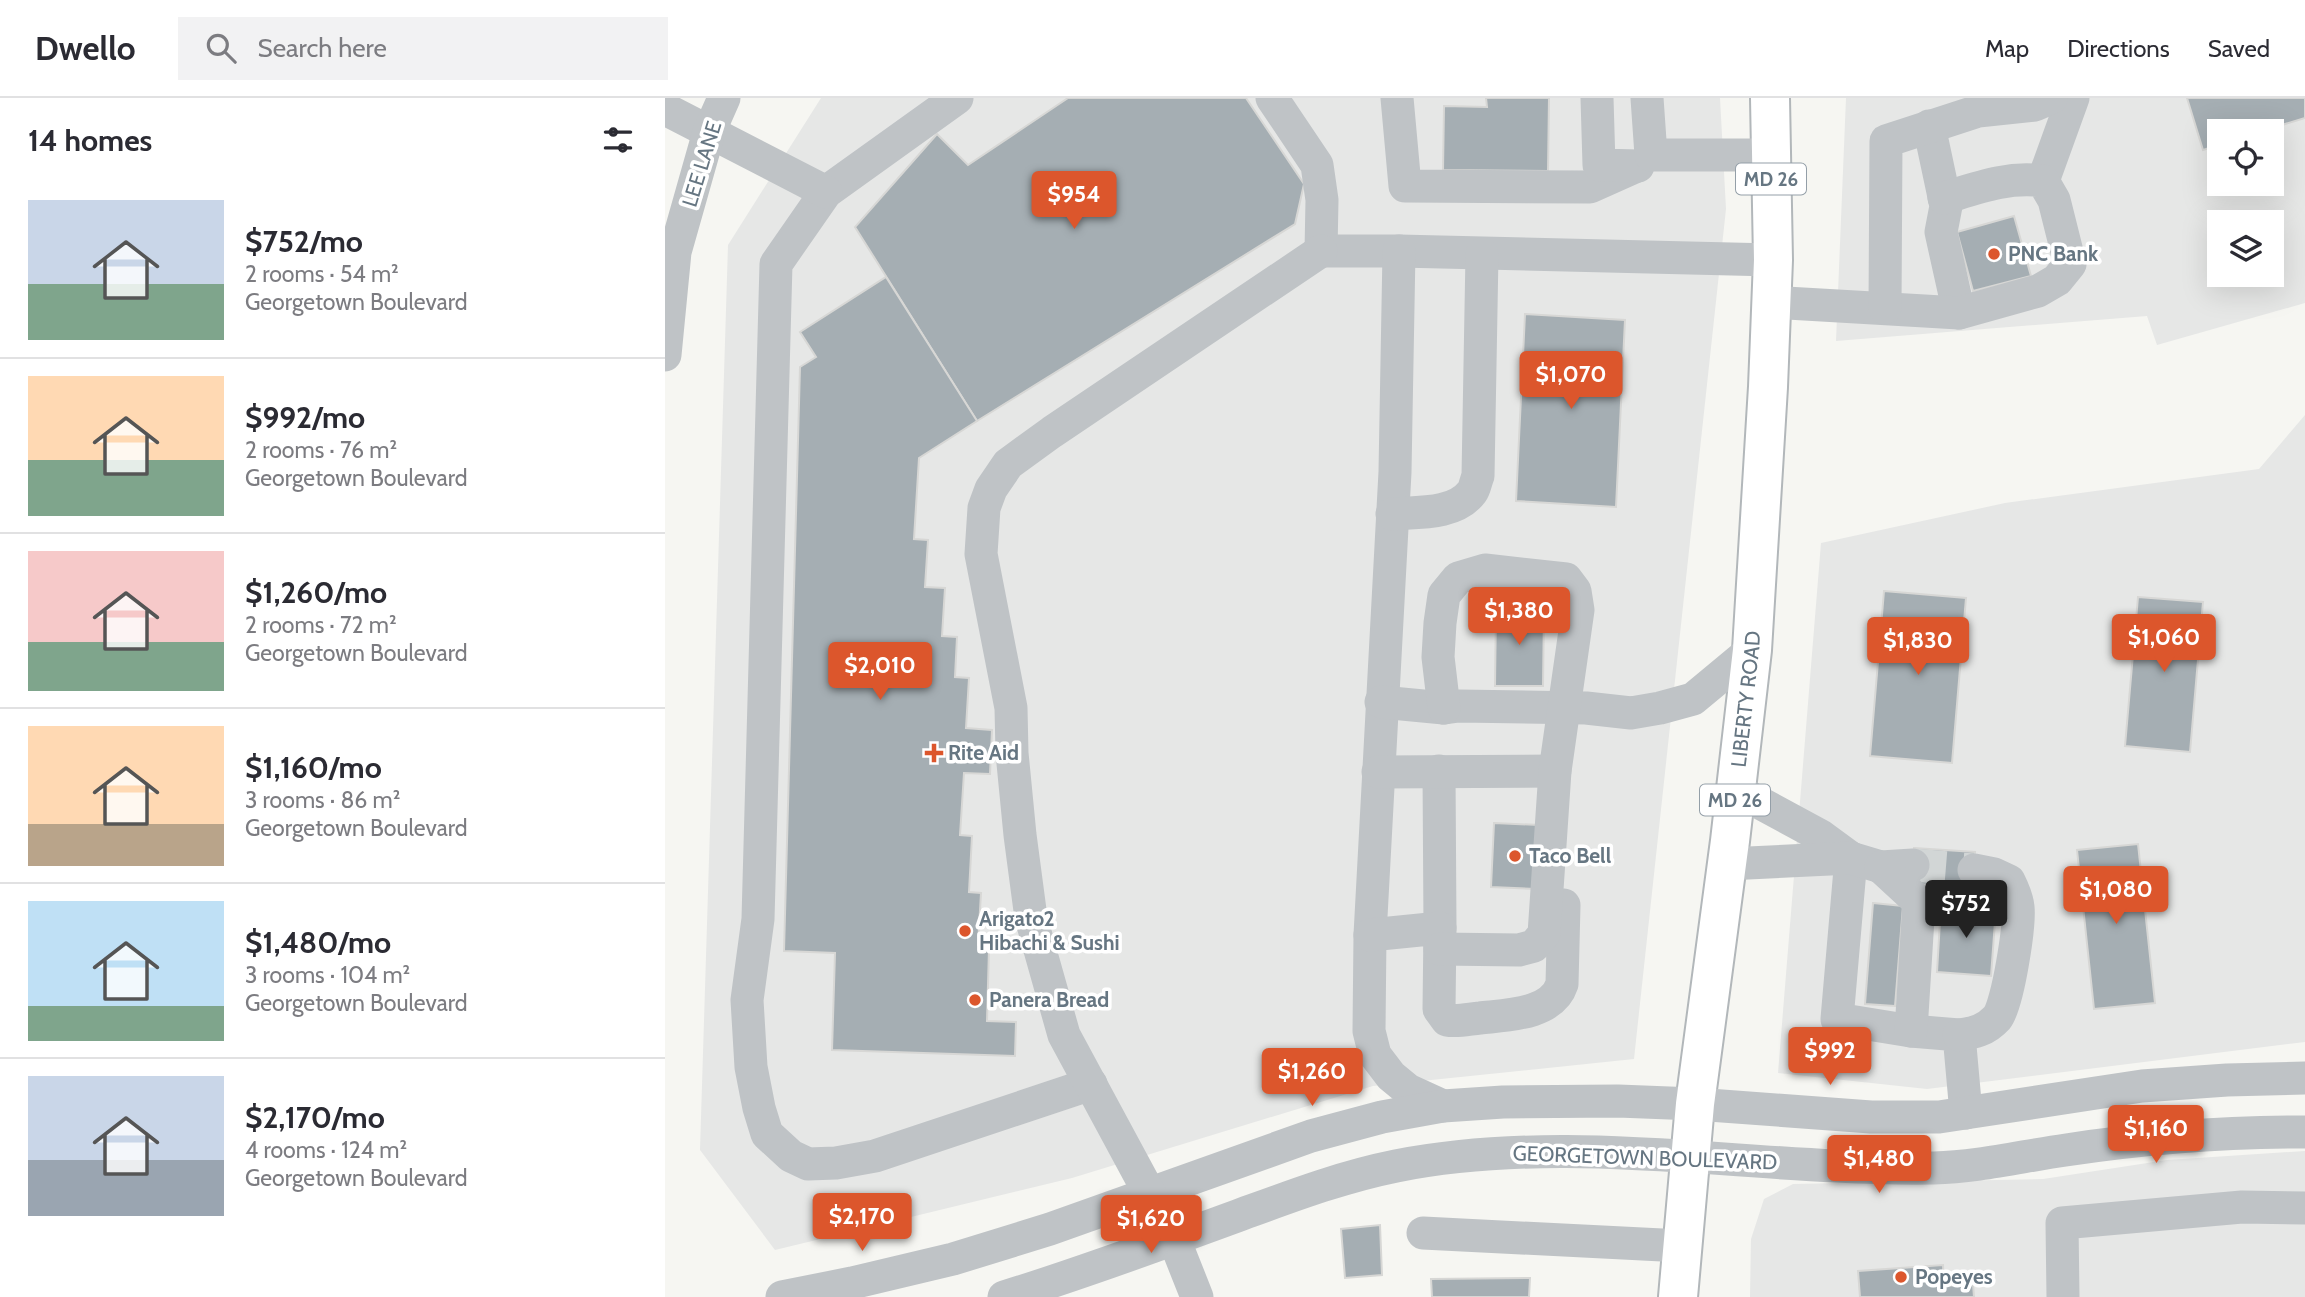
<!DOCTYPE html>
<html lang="en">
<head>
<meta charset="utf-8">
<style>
  :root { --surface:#fff; --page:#f2f2f3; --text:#2b2b33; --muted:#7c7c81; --line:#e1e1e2; --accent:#dc562c }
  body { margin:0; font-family:Cabin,sans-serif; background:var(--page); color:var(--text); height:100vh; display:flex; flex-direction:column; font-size:26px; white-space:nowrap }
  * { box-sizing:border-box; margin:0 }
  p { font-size:23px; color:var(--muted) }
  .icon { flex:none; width:38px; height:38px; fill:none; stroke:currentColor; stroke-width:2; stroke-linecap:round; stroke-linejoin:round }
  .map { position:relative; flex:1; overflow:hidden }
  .details { display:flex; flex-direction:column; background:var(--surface); width:665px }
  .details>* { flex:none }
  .buttons { position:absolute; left:1542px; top:21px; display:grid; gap:14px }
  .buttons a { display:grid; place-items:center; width:77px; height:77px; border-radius:0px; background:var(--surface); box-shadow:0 7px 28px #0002; font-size:35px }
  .price { position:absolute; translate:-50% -60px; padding:0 16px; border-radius:7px; background:var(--accent); color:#fff; font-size:23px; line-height:46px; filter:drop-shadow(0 2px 4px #0008) }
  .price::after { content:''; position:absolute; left:50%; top:42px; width:21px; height:16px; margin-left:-10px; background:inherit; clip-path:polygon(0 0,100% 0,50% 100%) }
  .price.current { background:#222; color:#fff }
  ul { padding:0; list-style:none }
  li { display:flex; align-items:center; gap:21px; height:175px; padding:0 28px }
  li+li { border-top:2px solid var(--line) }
  li span { display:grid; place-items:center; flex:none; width:196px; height:140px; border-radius:0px; color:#555 }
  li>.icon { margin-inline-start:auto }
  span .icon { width:84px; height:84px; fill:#fffc; stroke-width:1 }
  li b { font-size:30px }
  h2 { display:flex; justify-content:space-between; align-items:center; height:84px; padding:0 28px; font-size:30px }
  header { display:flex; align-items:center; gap:42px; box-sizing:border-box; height:98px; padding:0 35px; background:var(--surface); border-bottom:2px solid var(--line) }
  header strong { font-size:33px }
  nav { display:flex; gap:38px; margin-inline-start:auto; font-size:24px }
  .search { width:490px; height:63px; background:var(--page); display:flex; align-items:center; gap:18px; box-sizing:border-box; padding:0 24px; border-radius:0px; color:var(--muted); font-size:26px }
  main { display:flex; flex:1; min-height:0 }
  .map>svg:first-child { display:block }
  .built { fill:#e6e7e6; fill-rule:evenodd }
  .building { fill:#a5aeb3; stroke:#d7d7d5; stroke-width:2 }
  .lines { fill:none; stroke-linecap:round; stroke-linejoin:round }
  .minor-tunnel { stroke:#d2d6d6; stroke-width:33; stroke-dasharray:33 17; stroke-linecap:butt }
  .major-casing { stroke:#b2b7ba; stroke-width:42 }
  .minor { stroke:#bfc3c6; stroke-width:33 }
  .major { stroke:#fff; stroke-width:38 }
  .poi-dot { fill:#dc562c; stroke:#fff; stroke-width:2.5 }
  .labels { text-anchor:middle; stroke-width:7; stroke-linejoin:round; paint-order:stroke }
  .shield { fill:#fff; stroke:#949fa8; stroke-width:2 }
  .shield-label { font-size:19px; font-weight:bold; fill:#667682 }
  .street-label { font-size:21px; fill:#667682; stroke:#fff }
  .poi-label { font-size:21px; font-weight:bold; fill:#667682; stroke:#fff; text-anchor:start }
</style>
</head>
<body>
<header>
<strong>Dwello</strong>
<div class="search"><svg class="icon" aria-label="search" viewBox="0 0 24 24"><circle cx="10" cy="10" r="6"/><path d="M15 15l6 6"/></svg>Search here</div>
<nav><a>Map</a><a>Directions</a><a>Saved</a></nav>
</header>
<main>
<section class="details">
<h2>14 homes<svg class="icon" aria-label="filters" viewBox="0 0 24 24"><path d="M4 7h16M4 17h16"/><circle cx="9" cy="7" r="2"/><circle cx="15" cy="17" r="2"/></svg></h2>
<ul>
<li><span style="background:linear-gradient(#c9d6e8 60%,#7fa58c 0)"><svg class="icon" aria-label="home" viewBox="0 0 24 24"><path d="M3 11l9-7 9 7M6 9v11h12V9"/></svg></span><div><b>$752/mo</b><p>2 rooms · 54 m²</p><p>Georgetown Boulevard</p></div></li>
<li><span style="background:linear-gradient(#ffd9b3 60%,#7fa58c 0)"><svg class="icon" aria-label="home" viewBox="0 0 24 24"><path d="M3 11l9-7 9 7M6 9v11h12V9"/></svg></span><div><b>$992/mo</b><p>2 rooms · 76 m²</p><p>Georgetown Boulevard</p></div></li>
<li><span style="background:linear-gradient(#f6c9c9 65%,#7fa58c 0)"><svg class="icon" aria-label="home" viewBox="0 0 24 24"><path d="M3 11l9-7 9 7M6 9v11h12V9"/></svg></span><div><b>$1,260/mo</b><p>2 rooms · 72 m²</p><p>Georgetown Boulevard</p></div></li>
<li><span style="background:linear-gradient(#ffd9b3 70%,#b9a48a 0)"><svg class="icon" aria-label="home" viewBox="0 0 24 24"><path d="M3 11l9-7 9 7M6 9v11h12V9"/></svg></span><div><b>$1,160/mo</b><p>3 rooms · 86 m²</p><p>Georgetown Boulevard</p></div></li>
<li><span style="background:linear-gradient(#bfe0f5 75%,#7fa58c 0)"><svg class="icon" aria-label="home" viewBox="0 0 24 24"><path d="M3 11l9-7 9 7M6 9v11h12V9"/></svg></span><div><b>$1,480/mo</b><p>3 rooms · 104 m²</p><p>Georgetown Boulevard</p></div></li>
<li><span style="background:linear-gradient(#c9d6e8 60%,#9aa5b1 0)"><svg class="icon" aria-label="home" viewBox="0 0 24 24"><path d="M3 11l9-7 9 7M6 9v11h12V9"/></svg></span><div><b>$2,170/mo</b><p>4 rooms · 124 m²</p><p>Georgetown Boulevard</p></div></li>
</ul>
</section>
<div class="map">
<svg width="1640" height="1199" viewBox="0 0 1640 1199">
  <rect width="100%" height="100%" fill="#f6f6f2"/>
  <g class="built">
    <path d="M156 0H1055L1061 111 969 961 708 988 407 1080 110 1152 35 1052 63 147Z"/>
    <path d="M1181 0H1640V205L1492 247 1482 218 1171 243ZM1554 33H1606V86H1554ZM1554 124H1606V177H1554Z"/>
    <path d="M1640 317V944L1262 991 1113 975 1156 445 1340 405 1594 371Z"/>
    <path d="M1640 1053V1199H1085L1086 1141 1099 1101 1128 1086 1378 1081 1502 1062Z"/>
  </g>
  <g class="building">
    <path d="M403 0H581L639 86 630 126 312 323 190 129 272 36 303 67Z"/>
    <path d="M821 0H884L883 73 778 72 779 8 822 9Z"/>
    <path d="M1522 0H1640V20L1597 33H1554V47L1538 52Z"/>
    <path d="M1349 118 1366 178 1308 193 1292 134Z"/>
    <path d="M221 179 312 323 254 360 249 441 263 442 260 489 280 490 277 538 292 539 290 579 304 580 301 630 327 632 325 676 299 675 295 737 307 738 304 794 316 795 313 847 324 850 322 923 351 924 350 958 167 952 170 855 119 853 135 269 151 259 135 234Z"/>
    <path d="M860 216 960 222 951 409 851 403Z"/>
    <path d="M1219 493 1301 500 1287 665 1205 658Z"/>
    <path d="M1473 499 1538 504 1525 654 1460 648Z"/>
    <path d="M831 510 879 511 878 588H830Z"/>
    <path d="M829 725 874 727 871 791 826 789Z"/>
    <path d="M1473 746 1490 905 1429 911 1412 752Z"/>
    <path d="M1249 750 1310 754 1308 789 1247 786Z"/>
    <path d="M1208 805 1238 808 1230 908 1200 906Z"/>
    <path d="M1276 806 1331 810 1326 878 1272 874Z"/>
    <path d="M715 1127 717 1177 680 1180 676 1131Z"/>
    <path d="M1278 1167 1279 1188 1308 1186 1309 1199H1195L1193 1173Z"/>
    <path d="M865 1180 864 1199H767L766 1181Z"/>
  </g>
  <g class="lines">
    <path class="minor-tunnel" d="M1248 767 1309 772"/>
    <defs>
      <g id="major">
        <path id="s1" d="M1013 1199 1030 1006 1065 743 1087 552 1103 289 1108 162 1105 0"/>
      </g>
    </defs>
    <use href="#major" class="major-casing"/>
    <g class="minor">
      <path d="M292 0 161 94 111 166 93 821 82 902 86 969 94 1010 102 1036 126 1058 143 1066 171 1065 210 1058 426 986"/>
      <path d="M607 0 652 67 657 102 656 153H734L1108 162"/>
      <path d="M732 0 740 88 925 89 972 68"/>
      <path d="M932 0 934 67 973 68"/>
      <path d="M982 0 986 57H1106"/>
      <path d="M0 11 161 94"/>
      <path d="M1264 28 1281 108 1276 134 1294 215"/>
      <path d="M1378 83 1408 0"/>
      <path d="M734 153 730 374 705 837 704 933 710 957 726 978 743 992 778 1008"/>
      <path d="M1106 204 1294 215 1373 193 1392 182 1405 166 1389 102 1378 83C1343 78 1312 90 1279 100"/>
      <path d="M1220 210 1221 43 1313 13 1370 7 1386 0"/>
      <path d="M0 257 10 154 44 34 59 0"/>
      <path d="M727 416C752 414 790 417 807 394 810 390 811 382 813 378L817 156"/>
      <path d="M716 604 779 610 794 608 921 610 966 615 995 610 1028 601 1087 552"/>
      <path d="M774 673 775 830"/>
      <path d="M713 674 890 673"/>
      <path d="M1071 692 1156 738 1186 760"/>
      <path d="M1186 760 1172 921 1246 933 1294 937 1301 1015"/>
      <path d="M1062 766 1186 760 1216 769 1248 767"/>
      <path d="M1216 769 1254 804 1246 933"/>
      <path d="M705 837 775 830 774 911 782 922C792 924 804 921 815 920 841 917 887 917 897 886L899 807"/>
      <path d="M775 851 854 852 869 848 879 836 890 673 913 512 910 493 901 481 820 472 793 480 779 497 775 525 773 559 779 610"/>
      <path d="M1294 937C1309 935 1321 932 1332 920 1343 906 1355 827 1353 809 1352 800 1348 791 1344 783L1329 776 1309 772"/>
      <path d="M758 1135 1017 1148"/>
      <path d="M117 1199 187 1185 288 1161 385 1131 646 1038 717 1019 778 1008 838 1004 953 1003 1030 1006 1206 1019H1274L1477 988 1562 982 1640 980"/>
      <path d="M339 1199C418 1175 495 1146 572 1118 624 1099 676 1079 731 1068 909 1033 1090 1073 1269 1070 1313 1069 1358 1058 1401 1052 1481 1040 1560 1034 1640 1034"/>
      <path d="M532 1199 509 1141 399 937 366 820 355 737 347 655 346 610 316 456 319 410 326 391 343 366 387 334 656 153"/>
      <path d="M1398 1199 1397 1125 1577 1109 1640 1110"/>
    </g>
    <use href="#major" class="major"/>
  </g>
  <g class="poi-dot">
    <circle cx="1329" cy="156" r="7"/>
    <path d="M265.5 644.5h7v7h7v7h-7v7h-7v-7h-7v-7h7z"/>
    <circle cx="850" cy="758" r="7"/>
    <circle cx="300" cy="833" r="7"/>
    <circle cx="310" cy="902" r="7"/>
    <circle cx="1236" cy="1179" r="7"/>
  </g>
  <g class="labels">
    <g class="shield">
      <rect x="1071" y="65.5" width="70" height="31" rx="5"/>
      <rect x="1035" y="686.5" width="70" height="31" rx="5"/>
    </g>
    <g class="shield-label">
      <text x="1106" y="88">MD 26</text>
      <text x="1070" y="709">MD 26</text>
    </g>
    <g class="street-label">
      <text transform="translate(37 66) rotate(-73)" y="7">LEE LANE</text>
      <text dy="7" stroke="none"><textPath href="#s1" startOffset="602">LIBERTY ROAD</textPath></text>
      <text transform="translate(980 1060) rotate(2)" y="7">GEORGETOWN BOULEVARD</text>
    </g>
    <g class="poi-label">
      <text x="1343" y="163">PNC Bank</text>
      <text x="283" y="662">Rite Aid</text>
      <text x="864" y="765">Taco Bell</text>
      <text x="314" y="828">Arigato2<tspan x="314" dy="24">Hibachi &amp; Sushi</tspan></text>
      <text x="324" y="909">Panera Bread</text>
      <text x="1250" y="1186">Popeyes</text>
    </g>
  </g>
</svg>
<div class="buttons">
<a><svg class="icon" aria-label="locate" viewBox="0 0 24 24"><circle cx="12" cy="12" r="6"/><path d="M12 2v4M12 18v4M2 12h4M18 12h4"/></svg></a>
<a><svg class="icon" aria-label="layers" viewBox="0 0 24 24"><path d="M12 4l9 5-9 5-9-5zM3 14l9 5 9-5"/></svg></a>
</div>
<b class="price" style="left:409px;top:133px">$954</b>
<b class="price" style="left:906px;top:313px">$1,070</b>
<b class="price" style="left:854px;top:549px">$1,380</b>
<b class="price" style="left:1499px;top:576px">$1,060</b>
<b class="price" style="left:1253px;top:579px">$1,830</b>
<b class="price" style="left:215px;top:604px">$2,010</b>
<b class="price" style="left:1451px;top:828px">$1,080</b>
<b class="price current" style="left:1301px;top:842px">$752</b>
<b class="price" style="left:1165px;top:989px">$992</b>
<b class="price" style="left:647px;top:1010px">$1,260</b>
<b class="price" style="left:1491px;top:1067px">$1,160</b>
<b class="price" style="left:1214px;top:1097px">$1,480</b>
<b class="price" style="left:197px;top:1155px">$2,170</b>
<b class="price" style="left:486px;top:1157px">$1,620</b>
</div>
</main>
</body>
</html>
